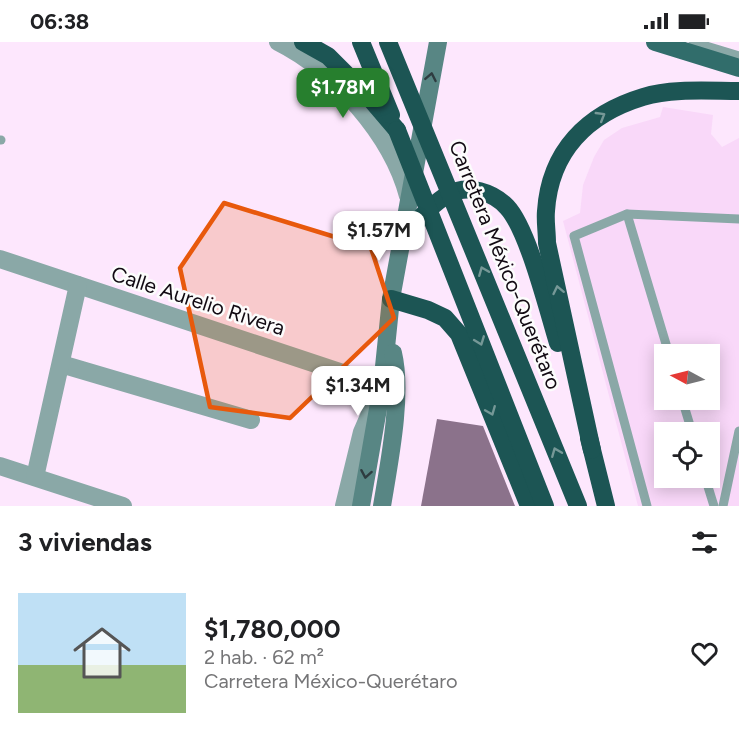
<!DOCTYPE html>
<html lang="es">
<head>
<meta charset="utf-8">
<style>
  :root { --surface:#fff; --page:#f6f6f6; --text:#202124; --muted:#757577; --accent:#277f2e }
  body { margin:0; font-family:Figtree,sans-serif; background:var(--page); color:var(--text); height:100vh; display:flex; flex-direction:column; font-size:22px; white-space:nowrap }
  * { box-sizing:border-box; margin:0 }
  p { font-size:20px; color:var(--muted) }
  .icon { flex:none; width:33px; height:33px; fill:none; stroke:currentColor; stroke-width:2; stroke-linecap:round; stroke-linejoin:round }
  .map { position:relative; height:464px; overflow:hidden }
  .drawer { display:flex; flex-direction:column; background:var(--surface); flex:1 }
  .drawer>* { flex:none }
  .needle { width:39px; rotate:277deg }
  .fabs { position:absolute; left:654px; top:302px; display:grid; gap:12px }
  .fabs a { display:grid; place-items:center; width:66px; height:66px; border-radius:0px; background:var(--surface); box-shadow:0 3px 15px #0003; font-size:30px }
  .price { position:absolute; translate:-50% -51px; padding:0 14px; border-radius:12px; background:#fff; color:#222; font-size:20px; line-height:39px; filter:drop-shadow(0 2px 3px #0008) }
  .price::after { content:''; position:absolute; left:50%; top:36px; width:18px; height:14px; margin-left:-9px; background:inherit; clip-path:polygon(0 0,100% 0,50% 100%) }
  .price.on { background:var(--accent); color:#fff }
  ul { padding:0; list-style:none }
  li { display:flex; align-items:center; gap:18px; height:150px; padding:0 18px }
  li span { display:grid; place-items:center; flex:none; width:168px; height:120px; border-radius:0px; color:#555 }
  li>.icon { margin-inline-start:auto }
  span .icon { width:72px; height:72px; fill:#fffc; stroke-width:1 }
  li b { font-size:26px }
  h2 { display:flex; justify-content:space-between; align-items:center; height:72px; padding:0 18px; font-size:26px }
  .status { display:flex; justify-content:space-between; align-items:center; height:42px; padding:0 30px; background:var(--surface); direction:ltr }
  .status svg { height:16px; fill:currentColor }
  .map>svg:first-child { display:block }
  .built { fill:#f9d8f9; fill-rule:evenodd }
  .building { fill:#8b728b }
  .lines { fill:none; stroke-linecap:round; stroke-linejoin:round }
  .lane { stroke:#8aa8a7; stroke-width:9 }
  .street { stroke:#8aa8a7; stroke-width:18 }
  .secondary { stroke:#588684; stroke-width:18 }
  .primary { stroke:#316d6b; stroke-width:18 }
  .highway { stroke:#1c5554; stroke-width:18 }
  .highway-bridge { stroke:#1c5554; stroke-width:18 }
  .oneway { stroke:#2e3c40 }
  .oneway2 { stroke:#769897 }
  .marked { fill:#e8590c; fill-opacity:0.2; stroke:#e8590c; stroke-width:4.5; stroke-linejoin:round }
  .labels { text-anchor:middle; stroke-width:5; stroke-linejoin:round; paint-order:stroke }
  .street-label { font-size:21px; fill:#120a13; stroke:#fcfcfc }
</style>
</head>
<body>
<div class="status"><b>06:38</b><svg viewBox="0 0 49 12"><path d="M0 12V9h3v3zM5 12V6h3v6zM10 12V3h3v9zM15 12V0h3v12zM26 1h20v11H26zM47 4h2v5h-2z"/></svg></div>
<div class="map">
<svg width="739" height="464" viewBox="0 0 739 464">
  <rect width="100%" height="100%" fill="#fde7fd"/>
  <path class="built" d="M663 65 713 73 711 92 722 105 739 96V464H638L563 179 580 171 583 143 594 115 604 98 622 86 660 75ZM664 312H710V357H664ZM664 390H710V435H664Z"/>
  <path class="building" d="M437 377 483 384 515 464H421Z"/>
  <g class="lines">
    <g class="lane">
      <path d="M693 0 739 14"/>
      <path d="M0 98H1"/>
      <path d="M627 172 669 312"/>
      <path d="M682 357 692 390"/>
      <path d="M705 435 714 464"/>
      <path d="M647 464 574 194 627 172 739 177"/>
      <path d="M723 464 739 389"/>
    </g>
    <g class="street">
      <path d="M278 0C334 28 392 93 408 154"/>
      <path d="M0 217 382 344 362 390 344 464"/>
      <path d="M61 322 251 378"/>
      <path d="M0 424 123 464"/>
      <path d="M35 435 78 243"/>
    </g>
    <g class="secondary">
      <path d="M361 464 382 344 391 257 438 0"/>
      <path d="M382 464C389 421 403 353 393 311"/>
    </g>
    <path class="primary" d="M655 0 739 26"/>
    <g class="highway">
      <path d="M303 0 328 14 368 54 397 88"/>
      <path d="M361 0 391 73"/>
      <path d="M402 196C416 181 431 162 449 152 468 142 493 150 507 165 528 187 548 269 558 301"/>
      <path d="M391 257 428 268 445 276 459 292 529 464"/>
      <path d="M589 396 606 464"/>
      <path d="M592 408 547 201C547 190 545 179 546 169 550 109 587 72 643 55 672 46 709 49 739 49"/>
    </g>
    <g class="highway-bridge">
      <path d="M388 0 578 464"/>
      <path d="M397 88 545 464"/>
    </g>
  </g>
  <defs><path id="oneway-chevron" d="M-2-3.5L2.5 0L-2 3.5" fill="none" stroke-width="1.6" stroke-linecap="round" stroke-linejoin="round" transform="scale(1.5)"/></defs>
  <g class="oneway">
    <use href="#oneway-chevron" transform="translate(431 35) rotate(-79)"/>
    <use href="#oneway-chevron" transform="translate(366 432) rotate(100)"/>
  </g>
  <g class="oneway2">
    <use href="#oneway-chevron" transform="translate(601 74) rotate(-31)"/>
    <use href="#oneway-chevron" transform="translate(483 229) rotate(-112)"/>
    <use href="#oneway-chevron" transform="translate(558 248) rotate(-102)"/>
    <use href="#oneway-chevron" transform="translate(480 299) rotate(69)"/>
    <use href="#oneway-chevron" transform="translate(491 369) rotate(68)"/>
    <use href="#oneway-chevron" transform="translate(556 410) rotate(-112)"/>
  </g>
  <path class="marked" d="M224 161 371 206 394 276 290 376 210 365 180 226Z"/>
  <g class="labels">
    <g class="street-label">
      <text transform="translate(505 223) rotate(68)" y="7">Carretera México-Querétaro</text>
      <text transform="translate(198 259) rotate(18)" y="7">Calle Aurelio Rivera</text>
    </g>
  </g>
</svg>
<div class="fabs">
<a><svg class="needle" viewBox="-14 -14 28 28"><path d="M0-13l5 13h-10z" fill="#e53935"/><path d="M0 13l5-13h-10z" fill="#757577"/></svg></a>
<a><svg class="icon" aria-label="locate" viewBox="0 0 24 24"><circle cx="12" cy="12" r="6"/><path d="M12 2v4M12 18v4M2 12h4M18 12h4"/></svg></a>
</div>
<b class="price on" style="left:343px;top:77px">$1.78M</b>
<b class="price" style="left:379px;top:220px">$1.57M</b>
<b class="price" style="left:358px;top:375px">$1.34M</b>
</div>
<section class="drawer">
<h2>3 viviendas<svg class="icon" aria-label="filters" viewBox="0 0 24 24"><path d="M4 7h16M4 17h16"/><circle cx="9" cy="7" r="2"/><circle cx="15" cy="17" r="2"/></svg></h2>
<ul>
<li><span style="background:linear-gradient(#bfe0f5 60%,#8fb573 0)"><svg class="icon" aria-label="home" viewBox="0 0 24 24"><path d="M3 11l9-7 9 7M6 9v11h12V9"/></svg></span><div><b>$1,780,000</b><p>2 hab. · 62 m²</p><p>Carretera México-Querétaro</p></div><svg class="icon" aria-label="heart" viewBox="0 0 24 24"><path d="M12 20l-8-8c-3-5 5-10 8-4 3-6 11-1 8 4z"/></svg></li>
</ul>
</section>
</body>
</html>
